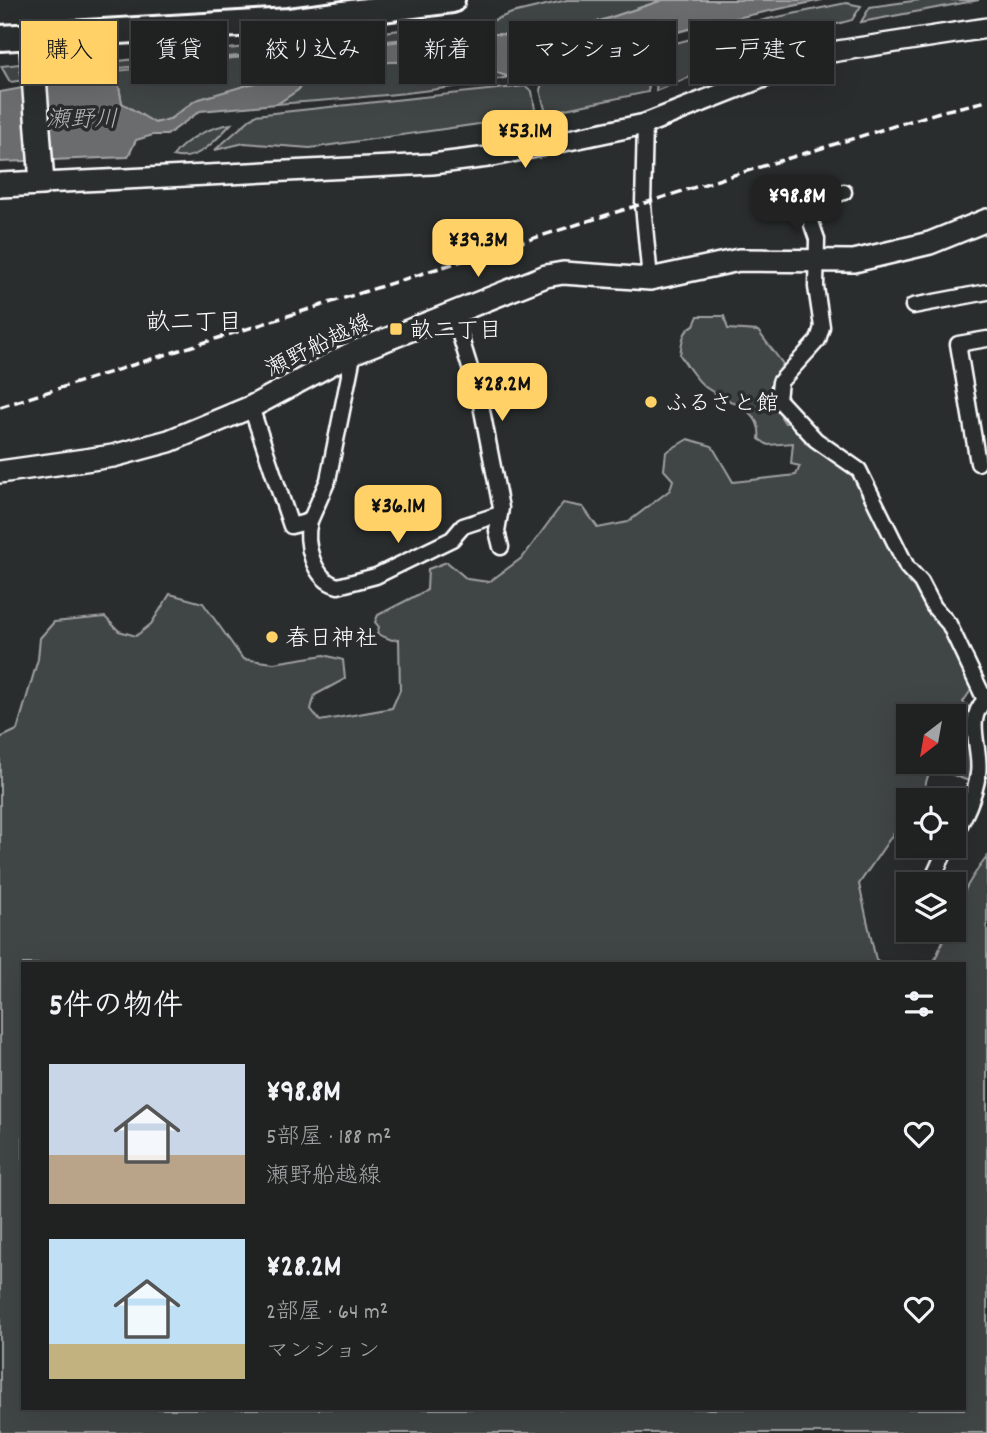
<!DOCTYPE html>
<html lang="ja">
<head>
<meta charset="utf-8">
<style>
  :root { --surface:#202222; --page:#2d2f2f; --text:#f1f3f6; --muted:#a2a4a5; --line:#3d3f40; --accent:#ffd166 }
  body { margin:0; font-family:Dekko,"Klee One",sans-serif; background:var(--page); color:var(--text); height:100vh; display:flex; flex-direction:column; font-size:26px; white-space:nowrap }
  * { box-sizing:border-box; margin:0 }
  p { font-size:23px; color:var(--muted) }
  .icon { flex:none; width:38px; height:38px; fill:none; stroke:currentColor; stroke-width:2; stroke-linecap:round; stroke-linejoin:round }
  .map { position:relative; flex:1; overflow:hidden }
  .side { position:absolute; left:21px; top:962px; width:945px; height:448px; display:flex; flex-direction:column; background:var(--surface); border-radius:0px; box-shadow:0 7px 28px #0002,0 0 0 2px var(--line) }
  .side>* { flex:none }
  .hud { position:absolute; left:21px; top:21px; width:945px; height:63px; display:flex; gap:14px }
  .needle { width:46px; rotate:211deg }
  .controls { position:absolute; left:896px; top:704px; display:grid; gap:14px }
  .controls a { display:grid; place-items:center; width:70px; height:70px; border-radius:0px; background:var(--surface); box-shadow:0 7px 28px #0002,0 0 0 2px var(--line); font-size:35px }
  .price { position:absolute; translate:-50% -60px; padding:0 16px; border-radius:14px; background:var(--accent); color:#111; font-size:23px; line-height:46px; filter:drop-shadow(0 2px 4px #0008) }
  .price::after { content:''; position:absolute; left:50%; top:42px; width:21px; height:16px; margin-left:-10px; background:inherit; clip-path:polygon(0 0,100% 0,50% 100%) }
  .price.current { background:#222; color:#fff }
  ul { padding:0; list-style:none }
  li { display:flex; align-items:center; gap:21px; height:175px; padding:0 28px }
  li span { display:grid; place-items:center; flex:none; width:196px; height:140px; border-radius:0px; color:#555 }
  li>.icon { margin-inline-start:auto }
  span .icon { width:84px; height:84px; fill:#fffc; stroke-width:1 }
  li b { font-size:30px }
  h2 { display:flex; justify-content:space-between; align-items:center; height:84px; padding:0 28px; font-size:30px }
  .tag { padding:0 24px; border-radius:0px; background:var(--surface); box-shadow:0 7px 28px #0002,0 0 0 2px var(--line); font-size:24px; line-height:63px }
  .tag.current { background:var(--accent); color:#111 }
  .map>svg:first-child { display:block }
  .green { fill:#414445; stroke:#a0a2a2; stroke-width:2; fill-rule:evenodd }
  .water { fill:#6a6c6d; stroke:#a6a7a7; stroke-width:2 }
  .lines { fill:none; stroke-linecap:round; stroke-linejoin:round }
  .minor-casing { stroke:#fff; stroke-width:19 }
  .tertiary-casing { stroke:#fff; stroke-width:24 }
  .secondary-casing { stroke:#fff; stroke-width:26 }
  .primary-casing { stroke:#fff; stroke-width:28 }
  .trunk-casing { stroke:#fff; stroke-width:30 }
  .minor { stroke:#2a2d2e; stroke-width:14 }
  .tertiary { stroke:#2a2d2e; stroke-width:19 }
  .secondary { stroke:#2a2d2e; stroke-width:21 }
  .primary { stroke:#2a2d2e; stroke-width:23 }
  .trunk { stroke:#2a2d2e; stroke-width:24 }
  .rail { stroke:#fff; stroke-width:3.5; stroke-dasharray:10 5; stroke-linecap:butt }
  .poi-dot { fill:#ffd166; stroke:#2a2d2e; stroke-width:2.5 }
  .labels { text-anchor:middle; stroke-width:7; stroke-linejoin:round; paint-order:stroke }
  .poi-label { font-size:23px; fill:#fff; stroke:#2a2d2e; text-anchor:start }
  .street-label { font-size:23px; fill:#fff; stroke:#2a2d2e }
  .water-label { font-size:24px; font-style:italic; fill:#b4b6b6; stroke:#2a2d2e }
  .neighbourhood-label { font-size:24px; fill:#fff; stroke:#2a2d2e }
</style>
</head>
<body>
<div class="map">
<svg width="987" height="1433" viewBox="0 0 987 1433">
  <rect width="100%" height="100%" fill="#2a2d2e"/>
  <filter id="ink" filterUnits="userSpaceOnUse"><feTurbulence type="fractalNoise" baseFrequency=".0143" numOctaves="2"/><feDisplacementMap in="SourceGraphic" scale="14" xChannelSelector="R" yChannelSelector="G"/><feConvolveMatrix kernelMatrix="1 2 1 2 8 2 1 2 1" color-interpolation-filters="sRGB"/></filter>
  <g filter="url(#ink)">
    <g class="green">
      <path d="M567 0H663L570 31 512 35 463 32 512 13Z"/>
      <path d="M920 0H979L861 22 870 7Z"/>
      <path d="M846 3 861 6 852 20 786 38 656 91 660 47 768 19Z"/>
      <path d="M438 26 435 36 120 68 119 61Z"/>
      <path d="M654 48 648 92 546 113 540 90 542 83 601 61Z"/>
      <path d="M310 54 272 78 197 100 170 119 154 123 122 103 116 71 233 58Z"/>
      <path d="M93 60 90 72 10 82 1 66 48 61Z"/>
      <path d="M464 60 509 77C433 93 355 98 277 104L298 90 320 64Z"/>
      <path d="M525 86 532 91 536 116 310 148 244 143 215 150 255 115Z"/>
      <path d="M231 124C216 140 197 163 173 156 186 138 211 127 231 124Z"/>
      <path d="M698 316H724L728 329 758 331 783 364 769 389 782 409 781 417 785 423H797L805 433V443L847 467 948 629 973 687 963 702 971 709V782L931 766 924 789 917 800H908V812L859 884 876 960 883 964H23V1409H964V964H933L948 929H954C954 903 971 877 987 857V1433H0V738L17 730 38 659 40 638 54 622 105 617 119 631 136 636 151 624 170 594 203 603 243 659 274 663 324 655 343 660 345 679 315 695 311 709 320 721 392 708 400 690 399 639 392 640 377 634 379 627 375 622 378 615 427 590 428 569 447 562 467 579 489 582 523 557 563 503 583 507 598 528 628 522 670 490 673 480 664 470 666 452 688 439 712 446 733 482 796 475 800 466 791 464 793 443 768 445 759 439C764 407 723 402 704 386 694 377 687 366 680 355 682 343 682 331 694 325ZM908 716H954V761H908Z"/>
    </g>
    <path class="water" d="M663 0H822L708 24 509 77 464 60 320 64 298 90 277 104 200 111 167 135H153L136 140 128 157 0 162V92L116 71 122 103 155 123 170 119 196 100 272 78 310 54 463 32 512 35 570 31Z"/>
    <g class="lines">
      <defs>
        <g id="minor">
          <path d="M645 124 643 205 650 279"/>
          <path d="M805 205 817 239 816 287 822 327 818 340 780 382 778 399 816 440 859 470 907 567 921 582 934 607 949 624 985 700C964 721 982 748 978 774 975 796 965 816 954 836"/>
          <path d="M799 207 844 192"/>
          <path d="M913 306 987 292"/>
          <path d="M453 313 480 400 501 508 497 531 501 547"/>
          <path d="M251 407 291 526 310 521 328 480 352 361 350 354"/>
          <path d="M978 463 958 344 987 339"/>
          <path d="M310 521C304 542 313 580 338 586L376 576 452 539 463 526 500 514"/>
          <path d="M930 884 948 845"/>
        </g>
        <path id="tertiary" d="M42 183 432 164 488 157 645 124 825 53 987 28"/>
        <path id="secondary" d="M0 472 113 456 169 441 251 407 350 354 546 276 563 273 650 279 739 260 854 261 930 243 987 220"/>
        <path id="primary" d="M0 185 42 183 31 37"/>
        <path id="trunk" d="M0 38 289 21 452 0"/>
      </defs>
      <use href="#minor" class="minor-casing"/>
      <use href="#tertiary" class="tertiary-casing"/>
      <use href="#secondary" class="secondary-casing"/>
      <use href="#primary" class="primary-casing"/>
      <use href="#trunk" class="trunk-casing"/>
      <use href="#minor" class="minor"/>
      <use href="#tertiary" class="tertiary"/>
      <use href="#secondary" class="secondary"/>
      <use href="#primary" class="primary"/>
      <use href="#trunk" class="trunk"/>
      <path class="rail" d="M0 407 724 178 943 111 987 101"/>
    </g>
  </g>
  <g class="poi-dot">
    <rect x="389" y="322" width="14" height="14" rx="3.5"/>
    <circle cx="651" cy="402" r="7"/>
    <circle cx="272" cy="637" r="7"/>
  </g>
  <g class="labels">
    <g class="poi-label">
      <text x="410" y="337">畝二丁目</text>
      <text x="665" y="410">ふるさと館</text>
      <text x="286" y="645">春日神社</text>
    </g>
    <g class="street-label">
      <text transform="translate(318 344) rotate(-26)" y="8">瀬野船越線</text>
    </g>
    <g class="water-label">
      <text x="82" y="126">瀬野川</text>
    </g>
    <g class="neighbourhood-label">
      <text x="194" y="329">畝二丁目</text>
    </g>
  </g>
</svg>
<div class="controls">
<a><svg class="needle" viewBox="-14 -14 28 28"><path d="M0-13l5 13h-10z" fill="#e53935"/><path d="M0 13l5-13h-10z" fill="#a2a4a5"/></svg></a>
<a><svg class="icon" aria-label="locate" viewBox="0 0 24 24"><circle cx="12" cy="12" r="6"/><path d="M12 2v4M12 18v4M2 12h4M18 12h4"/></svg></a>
<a><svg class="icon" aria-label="layers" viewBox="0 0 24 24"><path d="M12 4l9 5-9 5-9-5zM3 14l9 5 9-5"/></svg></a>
</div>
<b class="price" style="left:525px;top:170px">¥53.1M</b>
<b class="price current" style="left:797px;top:235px">¥98.8M</b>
<b class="price" style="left:478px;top:279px">¥39.3M</b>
<b class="price" style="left:502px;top:423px">¥28.2M</b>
<b class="price" style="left:398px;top:545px">¥36.1M</b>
<div class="hud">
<a class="tag current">購入</a>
<a class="tag">賃貸</a>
<a class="tag">絞り込み</a>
<a class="tag">新着</a>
<a class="tag">マンション</a>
<a class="tag">一戸建て</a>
</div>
<section class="side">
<h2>5件の物件<svg class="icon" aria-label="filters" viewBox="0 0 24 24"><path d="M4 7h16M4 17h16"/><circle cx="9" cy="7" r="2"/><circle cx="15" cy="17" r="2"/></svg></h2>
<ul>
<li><span style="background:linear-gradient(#c9d6e8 65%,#b9a48a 0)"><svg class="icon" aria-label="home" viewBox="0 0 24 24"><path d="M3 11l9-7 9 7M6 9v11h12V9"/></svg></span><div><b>¥98.8M</b><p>5部屋 · 188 m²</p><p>瀬野船越線</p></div><svg class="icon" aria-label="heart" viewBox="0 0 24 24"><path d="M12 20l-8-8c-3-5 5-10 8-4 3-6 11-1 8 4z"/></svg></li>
<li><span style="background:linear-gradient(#bfe0f5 75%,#c2b280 0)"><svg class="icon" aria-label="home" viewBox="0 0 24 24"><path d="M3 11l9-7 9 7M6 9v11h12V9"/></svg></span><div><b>¥28.2M</b><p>2部屋 · 64 m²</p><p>マンション</p></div><svg class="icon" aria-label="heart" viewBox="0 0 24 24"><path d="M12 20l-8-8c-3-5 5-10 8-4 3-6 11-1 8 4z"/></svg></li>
</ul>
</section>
</div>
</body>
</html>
